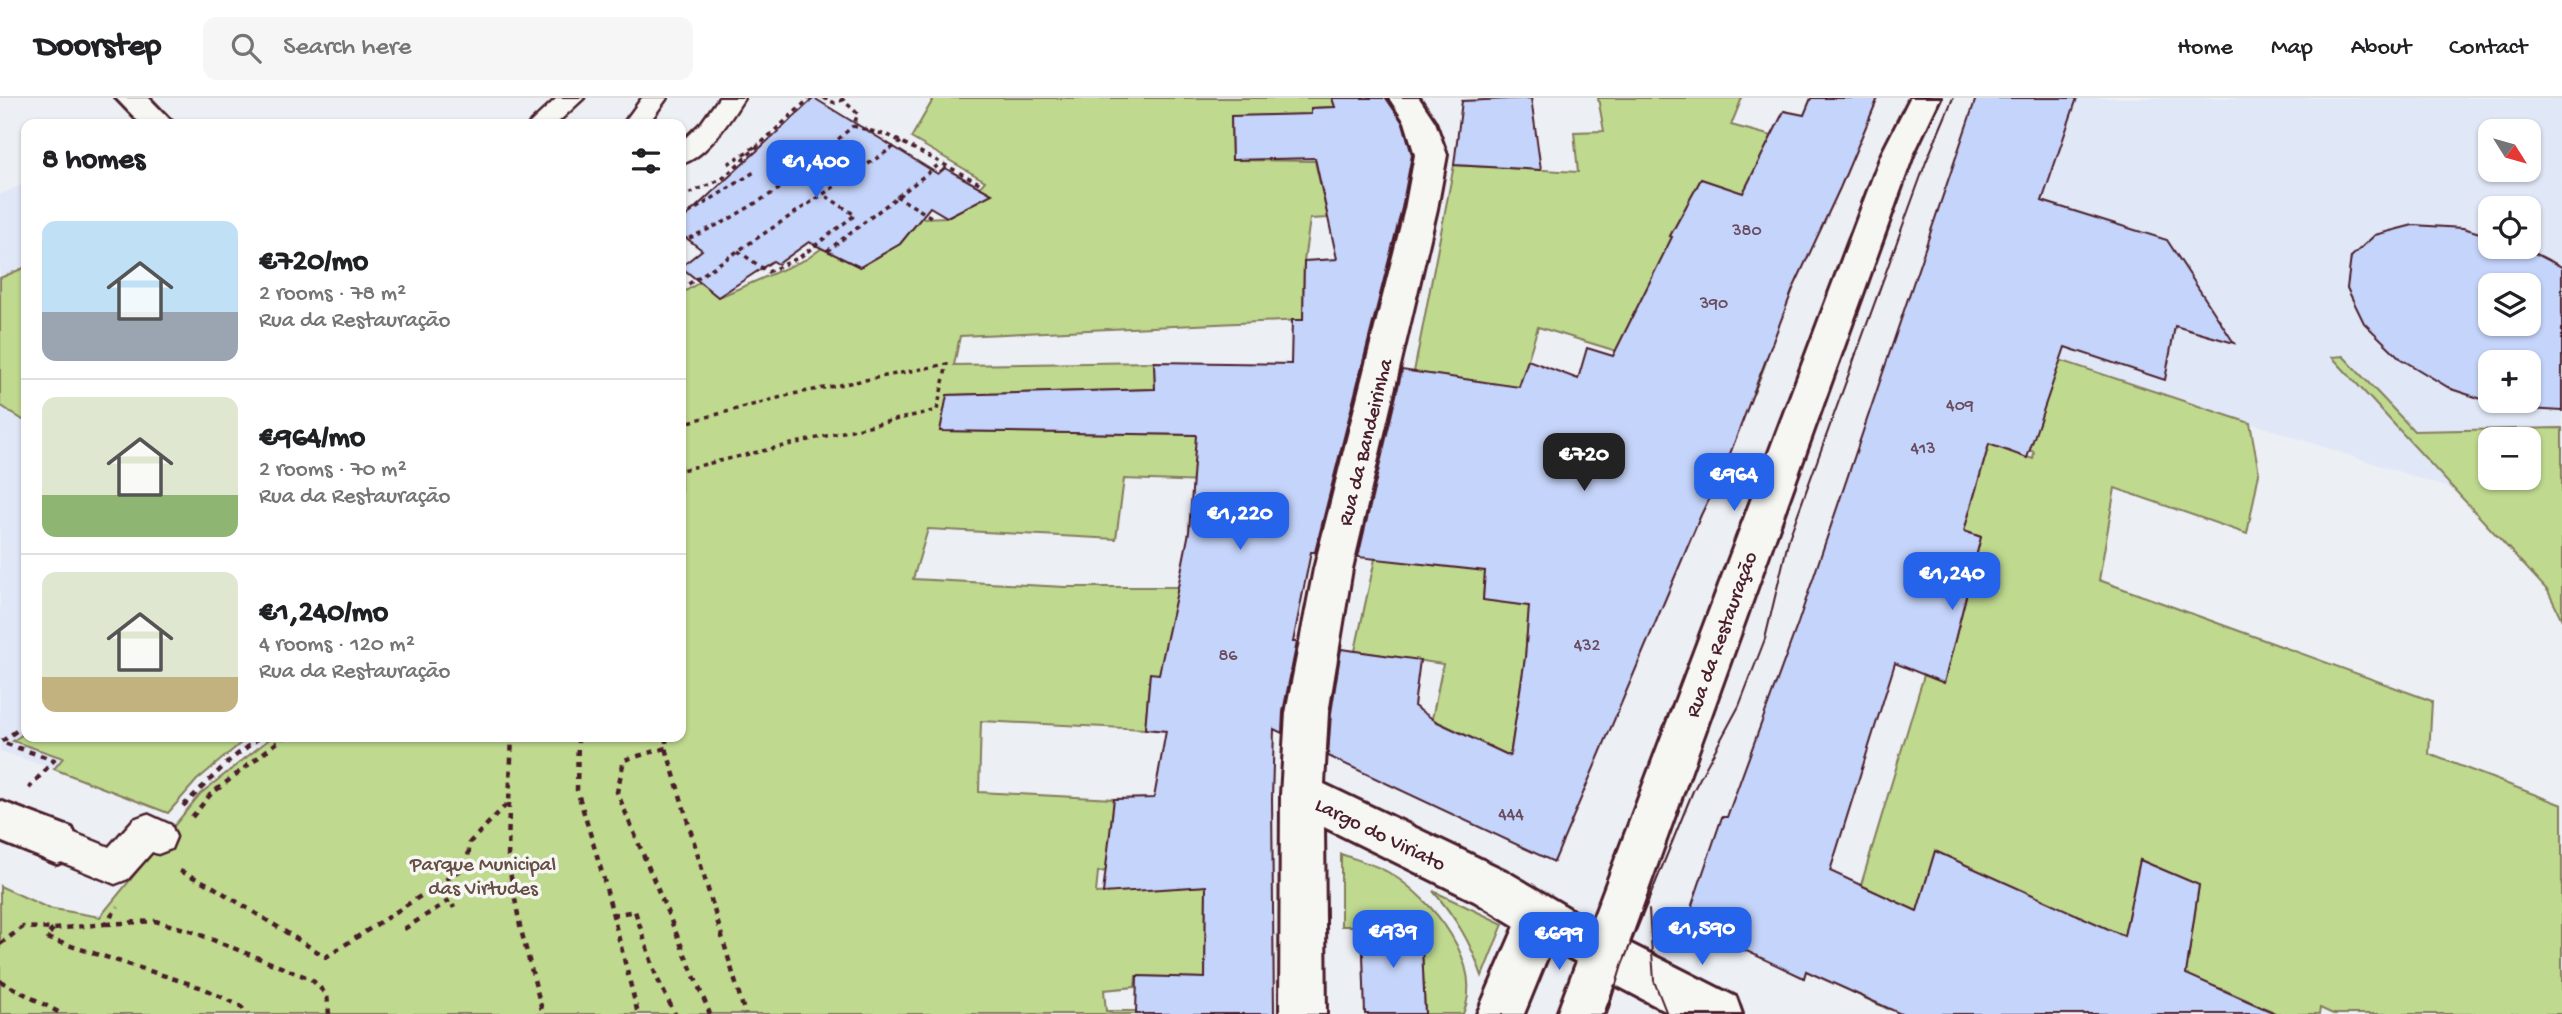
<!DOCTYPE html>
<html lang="en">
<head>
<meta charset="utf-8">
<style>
  :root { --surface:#fff; --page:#f6f6f6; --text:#202124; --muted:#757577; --line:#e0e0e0; --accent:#2563eb }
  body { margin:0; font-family:"Gochi Hand",sans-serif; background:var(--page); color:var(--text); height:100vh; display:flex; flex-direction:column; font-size:26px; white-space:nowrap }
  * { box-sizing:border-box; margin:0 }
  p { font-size:23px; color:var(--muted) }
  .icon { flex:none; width:38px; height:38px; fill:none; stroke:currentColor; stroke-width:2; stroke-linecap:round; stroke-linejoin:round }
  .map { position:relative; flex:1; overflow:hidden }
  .details { position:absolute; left:21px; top:21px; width:665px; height:623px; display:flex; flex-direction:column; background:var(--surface); border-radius:14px; box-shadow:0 2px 5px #0004 }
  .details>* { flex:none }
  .needle { width:46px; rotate:127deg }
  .controls { position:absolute; left:2478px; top:21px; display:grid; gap:14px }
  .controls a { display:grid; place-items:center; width:63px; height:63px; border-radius:14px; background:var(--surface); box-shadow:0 2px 5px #0004; font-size:35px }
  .price { position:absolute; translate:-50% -60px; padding:0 16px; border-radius:14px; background:var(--accent); color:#fff; font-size:23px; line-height:46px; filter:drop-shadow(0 2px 4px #0008) }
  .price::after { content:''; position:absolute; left:50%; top:42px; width:21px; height:16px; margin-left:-10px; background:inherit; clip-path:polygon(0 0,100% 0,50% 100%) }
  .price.on { background:#222; color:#fff }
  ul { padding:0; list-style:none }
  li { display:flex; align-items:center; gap:21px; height:175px; padding:0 21px }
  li+li { border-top:2px solid var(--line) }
  li span { display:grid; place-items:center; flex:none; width:196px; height:140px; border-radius:14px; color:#555 }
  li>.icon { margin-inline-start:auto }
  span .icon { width:84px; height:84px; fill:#fffc; stroke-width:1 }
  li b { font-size:30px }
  h2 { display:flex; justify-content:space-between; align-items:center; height:84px; padding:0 21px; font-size:30px }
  header { display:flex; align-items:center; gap:42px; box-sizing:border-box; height:98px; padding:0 35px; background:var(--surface); border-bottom:2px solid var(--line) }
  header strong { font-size:33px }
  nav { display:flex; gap:38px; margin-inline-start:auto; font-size:24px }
  .search { width:490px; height:63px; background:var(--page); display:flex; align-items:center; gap:18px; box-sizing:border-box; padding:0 24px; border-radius:14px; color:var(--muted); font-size:26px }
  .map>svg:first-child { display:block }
  .built { fill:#e0e7f6; fill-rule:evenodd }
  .green { fill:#bfd98f; stroke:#847c5d; stroke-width:2; fill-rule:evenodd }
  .building { fill:#c5d4fa; stroke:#4a1f2b; stroke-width:2; fill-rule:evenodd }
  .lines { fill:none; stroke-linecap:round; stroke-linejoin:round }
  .pedestrian-casing { stroke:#4a1f2b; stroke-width:5 }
  .minor-casing { stroke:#4a1f2b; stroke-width:6 }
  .secondary-casing { stroke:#4a1f2b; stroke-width:6 }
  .path-far1 { stroke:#4a1f2b; stroke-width:3.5; stroke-dasharray:4.5 4.5; stroke-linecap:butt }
  .path { stroke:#4a1f2b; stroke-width:4.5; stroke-dasharray:6 6; stroke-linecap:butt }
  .pedestrian { fill:#f6f6f2; fill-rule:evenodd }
  .minor { fill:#f6f6f2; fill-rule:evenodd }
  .secondary { fill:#f6f6f2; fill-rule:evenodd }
  .tram { stroke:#4a1f2b; stroke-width:2 }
  .labels { text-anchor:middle; stroke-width:7; stroke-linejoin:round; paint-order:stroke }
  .number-label { font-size:18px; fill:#694c5f }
  .street-label { font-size:21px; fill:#4a1f2b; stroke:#f6f6f2 }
  .park-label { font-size:21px; fill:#674e44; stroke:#f6f6f2 }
</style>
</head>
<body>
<header>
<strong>Doorstep</strong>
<div class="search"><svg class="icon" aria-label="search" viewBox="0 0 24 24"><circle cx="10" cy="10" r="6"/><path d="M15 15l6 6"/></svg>Search here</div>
<nav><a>Home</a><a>Map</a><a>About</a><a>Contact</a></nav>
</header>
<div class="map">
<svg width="2562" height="916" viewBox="0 0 2562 916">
  <rect width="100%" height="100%" fill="#eceff4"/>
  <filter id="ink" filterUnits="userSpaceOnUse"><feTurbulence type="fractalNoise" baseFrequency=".0143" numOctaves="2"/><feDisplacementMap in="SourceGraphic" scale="14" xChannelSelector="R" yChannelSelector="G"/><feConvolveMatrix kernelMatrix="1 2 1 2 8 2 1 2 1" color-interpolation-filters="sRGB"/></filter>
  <g filter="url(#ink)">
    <g class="built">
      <path d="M1976 0H2562V330L2415 333 2476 399 1906 211ZM2490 33H2529V72H2490ZM2490 110H2529V149H2490ZM2490 187H2529V226H2490ZM2490 264H2529V303H2490Z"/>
      <path d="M26 85V639H248L197 682 168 715 54 671 0 653V97Z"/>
    </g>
    <g class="green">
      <path d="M934 0H1332L1335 9 1311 10V21L1231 19 1232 62 1315 63 1328 120 1310 121 1304 163 1303 222 960 238 954 267 1154 264 1155 291 948 297 940 333 1203 337 1258 386 1124 381 1116 441 928 431 913 481 1065 489H1178L1163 576H1150L1145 631 981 623 979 694 1114 701 1111 726 1116 772 1098 774 1096 795 1206 788 1205 880 1136 878 1135 889 1104 892 1106 913H1136V916H0V788L48 810 100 819 200 696 272 639H681V196L700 184 719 199 807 161 822 150 860 169 900 146 921 120 947 119 979 102 980 89 985 83 911 40Z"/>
      <path d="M1598 0H1742L1731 27 1772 38 1774 106 1701 81 1670 138 1798 180 1669 147 1632 220 1766 264 1754 295 1538 229 1509 322 1485 473 1483 502 1529 508 1525 560 1510 658 1432 621 1443 566 1355 553 1375 461 1485 284 1414 274 1454 67 1578 74 1574 34 1604 33Z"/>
      <path d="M26 169V324L0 307V180Z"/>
      <path d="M2017 248 2250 325 2259 375 2247 436 2115 390 2099 482 2432 603 2429 656 2562 707V916H2333L2320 910 2319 916H2272V913L2222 891 2185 880 2199 787 2140 762 2119 862 1935 754 1888 911 1852 894 1879 796 1861 787 1924 577 1944 585 1981 439 1964 433 1989 346 2033 361 2034 354 2023 349Z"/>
      <path d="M2343 258 2414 333 2562 330V522L2548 493 2332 259ZM2490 341H2529V380H2490Z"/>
      <path d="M26 634V639H248L197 682 168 715 54 671 63 660 13 643Z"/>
      <path d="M1341 756C1357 762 1377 767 1391 776 1432 801 1485 865 1463 916H1425L1421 828H1341Z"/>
      <path d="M1433 793 1503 826 1482 878C1471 845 1456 820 1433 793Z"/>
    </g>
    <g class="building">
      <path d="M814 0 938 76 945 70 992 96 947 119 930 109 900 146 860 169 809 144 778 166 773 163 718 199 681 169 702 152 681 136V123Z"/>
      <path d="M1332 0H1386L1403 25 1412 57 1402 110 1315 454H1311L1293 544H1297L1283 614 1282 635 1274 631 1272 701 1274 916H1136L1137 878 1205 880 1206 788 1103 795 1114 701 1154 700 1166 633 1145 631 1150 575 1159 576 1178 489 1189 434 1196 337 940 333 947 297 1155 291 1154 264 1291 266 1292 222H1303L1304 163 1337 161 1315 60 1232 62 1231 18 1311 16V10L1335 9Z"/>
      <path d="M1531 0 1541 72 1454 67 1462 3Z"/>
      <path d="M1811 0H1878L1840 90 1793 191 1728 361 1701 417 1554 764 1328 658 1331 615 1341 551 1420 562 1414 608 1437 624 1510 658 1525 560 1529 508 1483 502 1485 473 1358 459 1402 272 1519 289 1528 262 1578 281 1587 250 1613 258 1672 139 1670 138 1701 81 1743 95 1784 13 1804 17Z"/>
      <path d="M1976 0H2077L2042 103 2167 142 2234 245 2175 228 2165 282 2065 249 2027 360 1989 346 1964 433 1981 439 1944 585 1895 565 1830 773 1917 813 1935 753 2124 838 2140 762 2199 787 2186 876 2277 916H1901L1806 873 1804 880 1704 833 1692 807 1722 719H1727L1798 525Z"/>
      <path d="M2413 127 2463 130 2490 138V149H2523L2562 169V313L2509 310 2451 291 2401 261 2364 225 2347 190 2351 159 2375 137ZM2490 187H2529V226H2490ZM2490 264H2529V303H2490Z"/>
      <path d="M1362 827 1421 828 1425 916H1365Z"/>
    </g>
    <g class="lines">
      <defs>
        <g id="pedestrian">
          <path d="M557 0H584L556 26H529Z"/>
          <path d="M642 0H667L648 26H623Z"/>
          <path d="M719 0H744C731 21 706 60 681 66V44L702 24Z"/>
          <path d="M147 716 171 727 176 739 171 751 158 756 152 754 128 781 115 786 44 757 39 745 44 733 57 728 109 749 134 721Z"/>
        </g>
        <g id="minor">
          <path d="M116 0H149L174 26H141Z"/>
          <path d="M1389 0H1419L1435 24 1447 57 1437 111 1352 471 1328 615 1324 686 1506 773 1618 839 1625 855 1618 871 1602 878 1551 850 1524 916H1477L1515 828 1474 803 1324 729 1326 916H1280L1281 697 1286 615 1314 471 1405 111 1415 57 1405 24Z"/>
          <path d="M0 703 72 730 79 745 72 760 57 766 0 743Z"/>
        </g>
        <path id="secondary" d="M1910 0H1940L1914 55 1629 845 1736 899 1742 916H1671L1614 886 1603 916H1557L1882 55Z"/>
      </defs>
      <use href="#pedestrian" class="pedestrian-casing"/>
      <use href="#minor" class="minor-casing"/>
      <use href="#secondary" class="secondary-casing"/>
      <g class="path-far1">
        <path d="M823 0 835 5 842 2"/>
        <path d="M841 0 858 16 853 28 890 38 983 87"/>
        <path d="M769 65 772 63 796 79"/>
        <path d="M728 66 759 46"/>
        <path d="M896 98 933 120"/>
        <path d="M681 99 722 81 810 0"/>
        <path d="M681 120 756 73"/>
        <path d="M681 144 726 123 789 85 853 28"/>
        <path d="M738 153 768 174 800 159 855 117 823 96"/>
        <path d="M827 153 941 65"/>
        <path d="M681 191 901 44"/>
        <path d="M681 326 793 296 947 266 937 312 681 372"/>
      </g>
      <g class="path">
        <path d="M26 626 1 644 54 662 29 690"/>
        <path d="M578 639 577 692 603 778 638 916"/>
        <path d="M666 639V650L745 916"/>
        <path d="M666 650 624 662 617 694 710 916"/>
        <path d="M509 705 508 763 520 828 543 916"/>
        <path d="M183 708 230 662 260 639"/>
        <path d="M192 719 210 697 284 639"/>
        <path d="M180 773 210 787 326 859 467 768 470 744 509 704 512 639"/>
        <path d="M612 817 635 813 656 878 675 916"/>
        <path d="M106 826 155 823 188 832 311 881 327 897 329 916"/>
        <path d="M53 831 46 840 203 890 240 908 248 916"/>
        <path d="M404 831 450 802 454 810"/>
        <path d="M0 846 23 829 54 831 105 826 118 809"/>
        <path d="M0 883 62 916"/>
      </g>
      <use href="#pedestrian" class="pedestrian"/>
      <use href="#minor" class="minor"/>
      <use href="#secondary" class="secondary"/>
      <g class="tram">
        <path d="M1649 812 1654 883 1667 916"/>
        <path d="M1607 916 1622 867 1693 693 1739 608 1765 541 1789 440 1926 64 1953 0"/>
      </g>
    </g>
  </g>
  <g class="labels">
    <g class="number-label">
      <text x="1747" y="137">380</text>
      <text x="1714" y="210">390</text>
      <text x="1960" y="312">409</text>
      <text x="1923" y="355">413</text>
      <text x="1587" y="552">432</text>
      <text x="1228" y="562">86</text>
      <text x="1511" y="721">444</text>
    </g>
    <g class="street-label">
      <text transform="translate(1364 344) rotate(-76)" y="7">Rua da Bandeirinha</text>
      <text transform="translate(1720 536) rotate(-70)" y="7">Rua da Restauração</text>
      <text transform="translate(1381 735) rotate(26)" y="7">Largo do Viriato</text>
    </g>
    <g class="park-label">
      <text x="483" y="772">Parque Municipal<tspan x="483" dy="24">das Virtudes</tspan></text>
    </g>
  </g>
</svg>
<div class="controls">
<a><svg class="needle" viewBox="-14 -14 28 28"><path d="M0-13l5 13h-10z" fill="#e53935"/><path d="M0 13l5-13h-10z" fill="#757577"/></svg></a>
<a><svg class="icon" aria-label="locate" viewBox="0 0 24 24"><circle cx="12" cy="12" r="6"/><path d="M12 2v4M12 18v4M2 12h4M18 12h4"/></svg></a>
<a><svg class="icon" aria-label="layers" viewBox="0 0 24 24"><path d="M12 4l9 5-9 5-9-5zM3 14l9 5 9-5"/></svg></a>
<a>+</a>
<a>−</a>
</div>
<b class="price" style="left:816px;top:102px">€1,400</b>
<b class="price on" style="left:1584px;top:395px">€720</b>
<b class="price" style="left:1734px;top:415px">€964</b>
<b class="price" style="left:1240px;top:454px">€1,220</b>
<b class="price" style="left:1952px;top:514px">€1,240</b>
<b class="price" style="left:1702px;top:869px">€1,590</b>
<b class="price" style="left:1393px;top:872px">€939</b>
<b class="price" style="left:1559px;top:874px">€699</b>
<section class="details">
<h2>8 homes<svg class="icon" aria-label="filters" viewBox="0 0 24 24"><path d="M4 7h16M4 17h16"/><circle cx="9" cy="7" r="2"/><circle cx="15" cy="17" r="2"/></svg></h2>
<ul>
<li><span style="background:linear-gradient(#bfe0f5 65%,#9aa5b1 0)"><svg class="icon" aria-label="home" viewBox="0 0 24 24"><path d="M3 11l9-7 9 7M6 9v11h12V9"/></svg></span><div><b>€720/mo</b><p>2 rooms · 78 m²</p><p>Rua da Restauração</p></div></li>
<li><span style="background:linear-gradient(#dfe7d0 70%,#8fb573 0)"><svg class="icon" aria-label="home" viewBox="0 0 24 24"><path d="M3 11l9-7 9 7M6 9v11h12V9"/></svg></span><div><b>€964/mo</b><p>2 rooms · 70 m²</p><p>Rua da Restauração</p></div></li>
<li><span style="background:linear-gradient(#dfe7d0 75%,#c2b280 0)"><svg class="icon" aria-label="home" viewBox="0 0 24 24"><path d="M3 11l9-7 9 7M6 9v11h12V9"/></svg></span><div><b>€1,240/mo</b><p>4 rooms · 120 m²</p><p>Rua da Restauração</p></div></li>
</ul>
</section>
</div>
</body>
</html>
